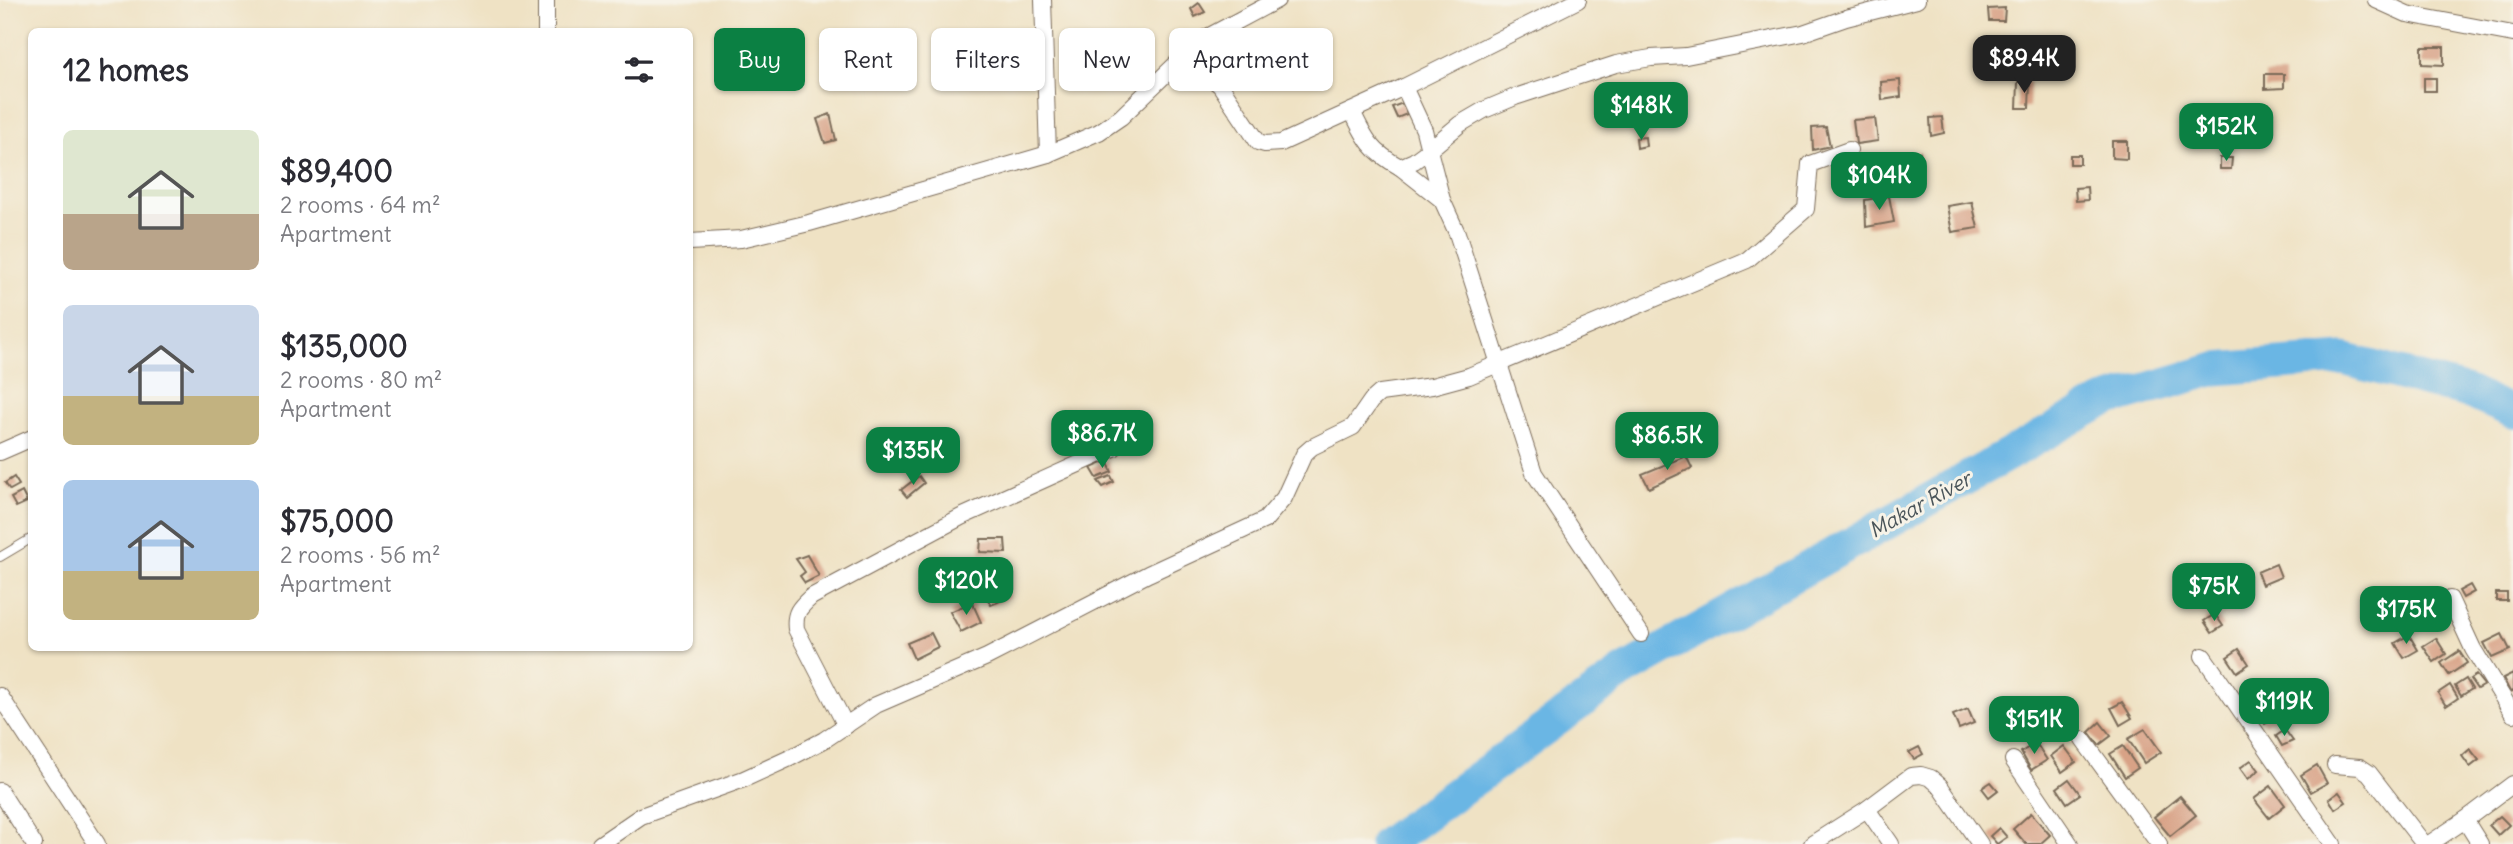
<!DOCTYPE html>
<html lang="en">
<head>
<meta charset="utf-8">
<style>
  :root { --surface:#fff; --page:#f7f7f7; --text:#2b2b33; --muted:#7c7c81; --accent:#0b8043 }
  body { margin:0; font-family:Delius,sans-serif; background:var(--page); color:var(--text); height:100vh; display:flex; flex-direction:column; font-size:26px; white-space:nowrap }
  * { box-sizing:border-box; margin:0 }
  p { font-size:23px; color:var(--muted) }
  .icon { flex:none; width:38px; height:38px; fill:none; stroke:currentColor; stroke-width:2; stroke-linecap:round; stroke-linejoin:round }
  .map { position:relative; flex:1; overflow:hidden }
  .panel { position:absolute; left:28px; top:28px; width:665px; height:623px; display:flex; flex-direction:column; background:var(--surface); border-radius:10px; box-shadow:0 2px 5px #0004 }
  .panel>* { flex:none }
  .banner { position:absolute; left:714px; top:28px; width:665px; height:63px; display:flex; gap:14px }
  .price { position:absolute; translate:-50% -60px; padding:0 16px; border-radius:14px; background:var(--accent); color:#fff; font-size:23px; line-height:46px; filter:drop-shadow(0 2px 4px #0008) }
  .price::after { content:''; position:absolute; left:50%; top:42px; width:21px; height:16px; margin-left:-10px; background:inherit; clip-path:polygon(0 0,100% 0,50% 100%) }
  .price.on { background:#222; color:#fff }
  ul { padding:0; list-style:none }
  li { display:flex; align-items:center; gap:21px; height:175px; padding:0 35px }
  li span { display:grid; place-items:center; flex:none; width:196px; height:140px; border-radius:10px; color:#555 }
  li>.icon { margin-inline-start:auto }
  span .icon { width:84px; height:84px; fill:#fffc; stroke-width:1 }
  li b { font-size:30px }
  h2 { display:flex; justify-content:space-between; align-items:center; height:84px; padding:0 35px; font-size:30px }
  .chip { padding:0 24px; border-radius:10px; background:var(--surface); box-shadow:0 2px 5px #0004; font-size:24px; line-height:63px }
  .chip.on { background:var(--accent); color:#fff }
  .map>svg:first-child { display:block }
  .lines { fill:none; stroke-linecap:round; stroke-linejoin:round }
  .river { stroke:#6bb6e4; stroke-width:33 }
  .building { fill:#d8a286 }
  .lane-casing { stroke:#7a6a58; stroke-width:10 }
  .street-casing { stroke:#7a6a58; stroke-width:18 }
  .lane { stroke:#fff; stroke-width:8 }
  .street { stroke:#fff; stroke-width:16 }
  .labels { text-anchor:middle; stroke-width:6; stroke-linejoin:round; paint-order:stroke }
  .water-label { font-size:21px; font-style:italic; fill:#495459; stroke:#f7f3e8 }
</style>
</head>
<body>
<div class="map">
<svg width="2513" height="844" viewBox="0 0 2513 844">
  <rect width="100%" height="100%" fill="#f7f3e8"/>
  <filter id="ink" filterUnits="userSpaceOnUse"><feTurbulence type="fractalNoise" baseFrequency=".0143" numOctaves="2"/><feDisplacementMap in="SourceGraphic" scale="14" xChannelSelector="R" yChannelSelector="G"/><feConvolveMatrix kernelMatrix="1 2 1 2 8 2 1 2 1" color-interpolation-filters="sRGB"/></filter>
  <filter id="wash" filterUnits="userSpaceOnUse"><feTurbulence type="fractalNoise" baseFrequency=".00686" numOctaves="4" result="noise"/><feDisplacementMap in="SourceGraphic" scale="28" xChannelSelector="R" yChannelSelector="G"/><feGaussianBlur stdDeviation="1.57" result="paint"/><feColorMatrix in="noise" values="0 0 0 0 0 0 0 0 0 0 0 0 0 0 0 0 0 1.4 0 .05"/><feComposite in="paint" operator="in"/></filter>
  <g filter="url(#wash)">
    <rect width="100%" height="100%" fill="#efe2c4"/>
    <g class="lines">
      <path class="river" d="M1386 844 1623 672 2102 402 2216 369 2343 359 2465 391 2513 412"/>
    </g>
    <g id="blocks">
      <g class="building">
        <path d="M1199 3 1205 12 1195 17 1191 9Z"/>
        <path d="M2005 8 2004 21H1989L1988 9Z"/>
        <path d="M2422 47H2444V65L2422 64Z"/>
        <path d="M2004 50 2016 51 2015 61H2003Z"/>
        <path d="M2265 74H2284V88L2265 89Z"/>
        <rect x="2424" y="78" width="12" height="13"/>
        <path d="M1900 80 1901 97 1882 100 1881 82Z"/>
        <path d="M2018 82H2030L2029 108H2017Z"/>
        <path d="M1403 103 1407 114 1397 118 1392 107Z"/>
        <path d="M830 114 836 140 825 143 817 119Z"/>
        <path d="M1942 117 1944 133 1931 136 1930 118Z"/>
        <path d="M1875 118 1878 141 1856 144 1853 120Z"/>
        <path d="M1826 127 1830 146 1813 150 1812 128Z"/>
        <path d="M1645 137 1646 146 1637 148 1636 138Z"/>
        <path d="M2112 141H2127V159L2112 158Z"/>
        <path d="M1920 152V172L1903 175 1896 156Z"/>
        <rect x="2070" y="155" width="10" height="9"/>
        <path d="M2220 158H2232L2231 169H2220Z"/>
        <path d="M2087 187 2088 200 2076 201 2075 188Z"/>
        <path d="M1889 196 1894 222 1866 227 1865 200Z"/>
        <path d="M1972 202 1978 228 1952 232 1947 206Z"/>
        <path d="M1686 456 1692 468 1649 488 1642 474Z"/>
        <path d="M1107 461 1112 472 1097 478 1091 468Z"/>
        <path d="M919 476 924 483 907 497 901 490Z"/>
        <path d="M1111 476 1114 482 1103 487 1098 481Z"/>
        <path d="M14 477 19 485 10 490 5 483Z"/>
        <path d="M22 492 27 502 16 507 11 498Z"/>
        <path d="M981 539H1005L1006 553 980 552Z"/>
        <path d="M807 555 819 576 805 583 800 576 805 572 796 559Z"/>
        <path d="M2276 564 2281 577 2262 585 2257 572Z"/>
        <path d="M1004 585 1009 597 991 605 985 594Z"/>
        <path d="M2470 585 2474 592 2463 598 2459 591Z"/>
        <rect x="2496" y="593" width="11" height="8"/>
        <path d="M972 602 981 622 961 632 950 612Z"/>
        <path d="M2215 614 2223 626 2212 633 2204 621Z"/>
        <path d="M931 633 938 647 914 659 907 643Z"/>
        <path d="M2502 634 2510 650 2492 658 2484 643Z"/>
        <path d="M2409 635 2418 650 2404 658 2395 643Z"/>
        <path d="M2436 638 2446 654 2434 662 2423 646Z"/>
        <path d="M2239 649 2249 664 2237 672 2227 657Z"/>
        <path d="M2459 651 2467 663 2449 675 2441 663Z"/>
        <path d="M2513 673V691L2510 692 2503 678Z"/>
        <path d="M2476 675 2484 685 2477 689 2470 679Z"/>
        <path d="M2466 679 2472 689 2461 696 2455 686Z"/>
        <path d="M2450 685 2458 698 2446 706 2438 693Z"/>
        <path d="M2298 692 2307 706 2300 711 2290 697Z"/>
        <path d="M2122 702 2132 718 2120 725 2111 708Z"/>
        <path d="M2268 705 2276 717 2265 724 2257 713Z"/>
        <path d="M1968 709 1974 723 1959 729 1953 715Z"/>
        <path d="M2100 722 2111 736 2099 745 2089 732Z"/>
        <path d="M2145 729 2161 752 2144 763 2128 739Z"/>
        <path d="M2285 730 2293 741 2282 746 2276 736Z"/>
        <path d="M2036 743 2047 760 2031 770 2021 752Z"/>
        <path d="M2064 746 2076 762 2062 772 2051 756Z"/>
        <path d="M2123 746 2138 768 2125 777 2110 754Z"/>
        <path d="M1919 747 1923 754 1914 759 1909 752Z"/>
        <path d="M2470 749 2479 760 2470 767 2462 756Z"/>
        <path d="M2251 760 2259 770 2248 779 2240 768Z"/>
        <path d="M2317 765 2327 783 2311 792 2301 775Z"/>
        <path d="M2069 779 2080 794 2067 803 2057 788Z"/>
        <path d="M1991 782 1998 790 1989 797 1982 788Z"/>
        <path d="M2271 786 2285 805 2269 818 2254 799Z"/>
        <path d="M2339 792 2346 802 2335 809 2329 799Z"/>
        <path d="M2180 796 2196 815 2170 836 2154 817Z"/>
        <path d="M2031 813 2050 835 2040 844H2026L2013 829Z"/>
        <path d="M2500 816 2509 825 2498 835 2489 825Z"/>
        <path d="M1999 828 2007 837 1997 844 1990 836Z"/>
      </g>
    </g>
  </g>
  <g filter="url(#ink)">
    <use href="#blocks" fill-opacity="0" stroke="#7a6a58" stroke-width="2"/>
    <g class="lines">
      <defs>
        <path id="lane" d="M0 557 32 538"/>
        <g id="street">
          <path d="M546 0V32"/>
          <path d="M1043 0 1048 154"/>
          <path d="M2376 0 2407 14 2513 34"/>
          <path d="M1169 72H1203L1220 85 1258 142 1265 144 1281 143 1404 87 1578 0"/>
          <path d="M1352 111C1365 139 1372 152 1400 167L1414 161 1429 150 1424 130 1404 87"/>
          <path d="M1400 167 1442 200"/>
          <path d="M690 242 741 239 809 223 1048 154 1099 132 1121 117 1200 41 1277 0"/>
          <path d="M0 452 32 438"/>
          <path d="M2450 599 2473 649 2513 714"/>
          <path d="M1641 634 1534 473 1457 233 1442 200 1429 150 1460 124 1484 110 1515 97 1616 64 1651 58 1686 56 1803 33 1846 18 1917 0"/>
          <path d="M2203 656 2333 844"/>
          <path d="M0 696 97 844"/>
          <path d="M846 726 796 629C794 613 799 608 811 597L961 517 1114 448"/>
          <path d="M2083 740 2159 844"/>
          <path d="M2013 760 2070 844"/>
          <path d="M2335 765 2360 767 2369 773 2424 844"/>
          <path d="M0 791 34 844"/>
          <path d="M1867 809 1891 844"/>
          <path d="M2465 820 2513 784"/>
          <path d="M600 844 641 816 744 779 790 758 824 740 876 705 987 657 1148 574 1265 520 1284 498 1304 454 1312 447 1353 427 1371 401 1380 393 1432 386 1469 376 1747 260 1806 209 1810 164 1849 150"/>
          <path d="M1812 844 1867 809 1911 776 1921 775 1931 778 1940 786 1980 844"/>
          <path d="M2429 844 2465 820 2480 844"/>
        </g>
      </defs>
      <use href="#lane" class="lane-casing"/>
      <use href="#street" class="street-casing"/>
      <use href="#lane" class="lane"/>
      <use href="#street" class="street"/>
    </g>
  </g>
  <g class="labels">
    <g class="water-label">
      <text transform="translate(1920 505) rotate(-29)" y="7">Makar River</text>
    </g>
  </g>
</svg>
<b class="price on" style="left:2024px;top:95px">$89.4K</b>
<b class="price" style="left:1641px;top:142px">$148K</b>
<b class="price" style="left:2226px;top:163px">$152K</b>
<b class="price" style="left:1879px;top:212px">$104K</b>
<b class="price" style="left:1102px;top:470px">$86.7K</b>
<b class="price" style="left:1667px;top:472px">$86.5K</b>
<b class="price" style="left:913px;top:487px">$135K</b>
<b class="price" style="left:966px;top:617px">$120K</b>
<b class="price" style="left:2214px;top:623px">$75K</b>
<b class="price" style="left:2406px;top:646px">$175K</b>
<b class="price" style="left:2284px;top:738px">$119K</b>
<b class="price" style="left:2034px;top:756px">$151K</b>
<div class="banner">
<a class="chip on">Buy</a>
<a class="chip">Rent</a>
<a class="chip">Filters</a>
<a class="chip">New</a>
<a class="chip">Apartment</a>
</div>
<section class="panel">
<h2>12 homes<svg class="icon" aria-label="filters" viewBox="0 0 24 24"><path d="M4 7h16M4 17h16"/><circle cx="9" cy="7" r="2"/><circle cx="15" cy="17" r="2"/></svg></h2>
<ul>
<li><span style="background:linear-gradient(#dfe7d0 60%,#b9a48a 0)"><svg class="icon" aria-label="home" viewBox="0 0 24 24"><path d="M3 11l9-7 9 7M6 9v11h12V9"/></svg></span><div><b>$89,400</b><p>2 rooms · 64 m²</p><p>Apartment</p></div></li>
<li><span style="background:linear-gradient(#c9d6e8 65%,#c2b280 0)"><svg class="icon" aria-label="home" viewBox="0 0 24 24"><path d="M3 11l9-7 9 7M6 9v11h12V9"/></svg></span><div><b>$135,000</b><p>2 rooms · 80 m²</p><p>Apartment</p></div></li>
<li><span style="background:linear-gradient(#a9c7e8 65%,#c2b280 0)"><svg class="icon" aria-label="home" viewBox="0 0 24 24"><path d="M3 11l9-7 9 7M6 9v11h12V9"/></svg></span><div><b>$75,000</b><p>2 rooms · 56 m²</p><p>Apartment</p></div></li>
</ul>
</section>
</div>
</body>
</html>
